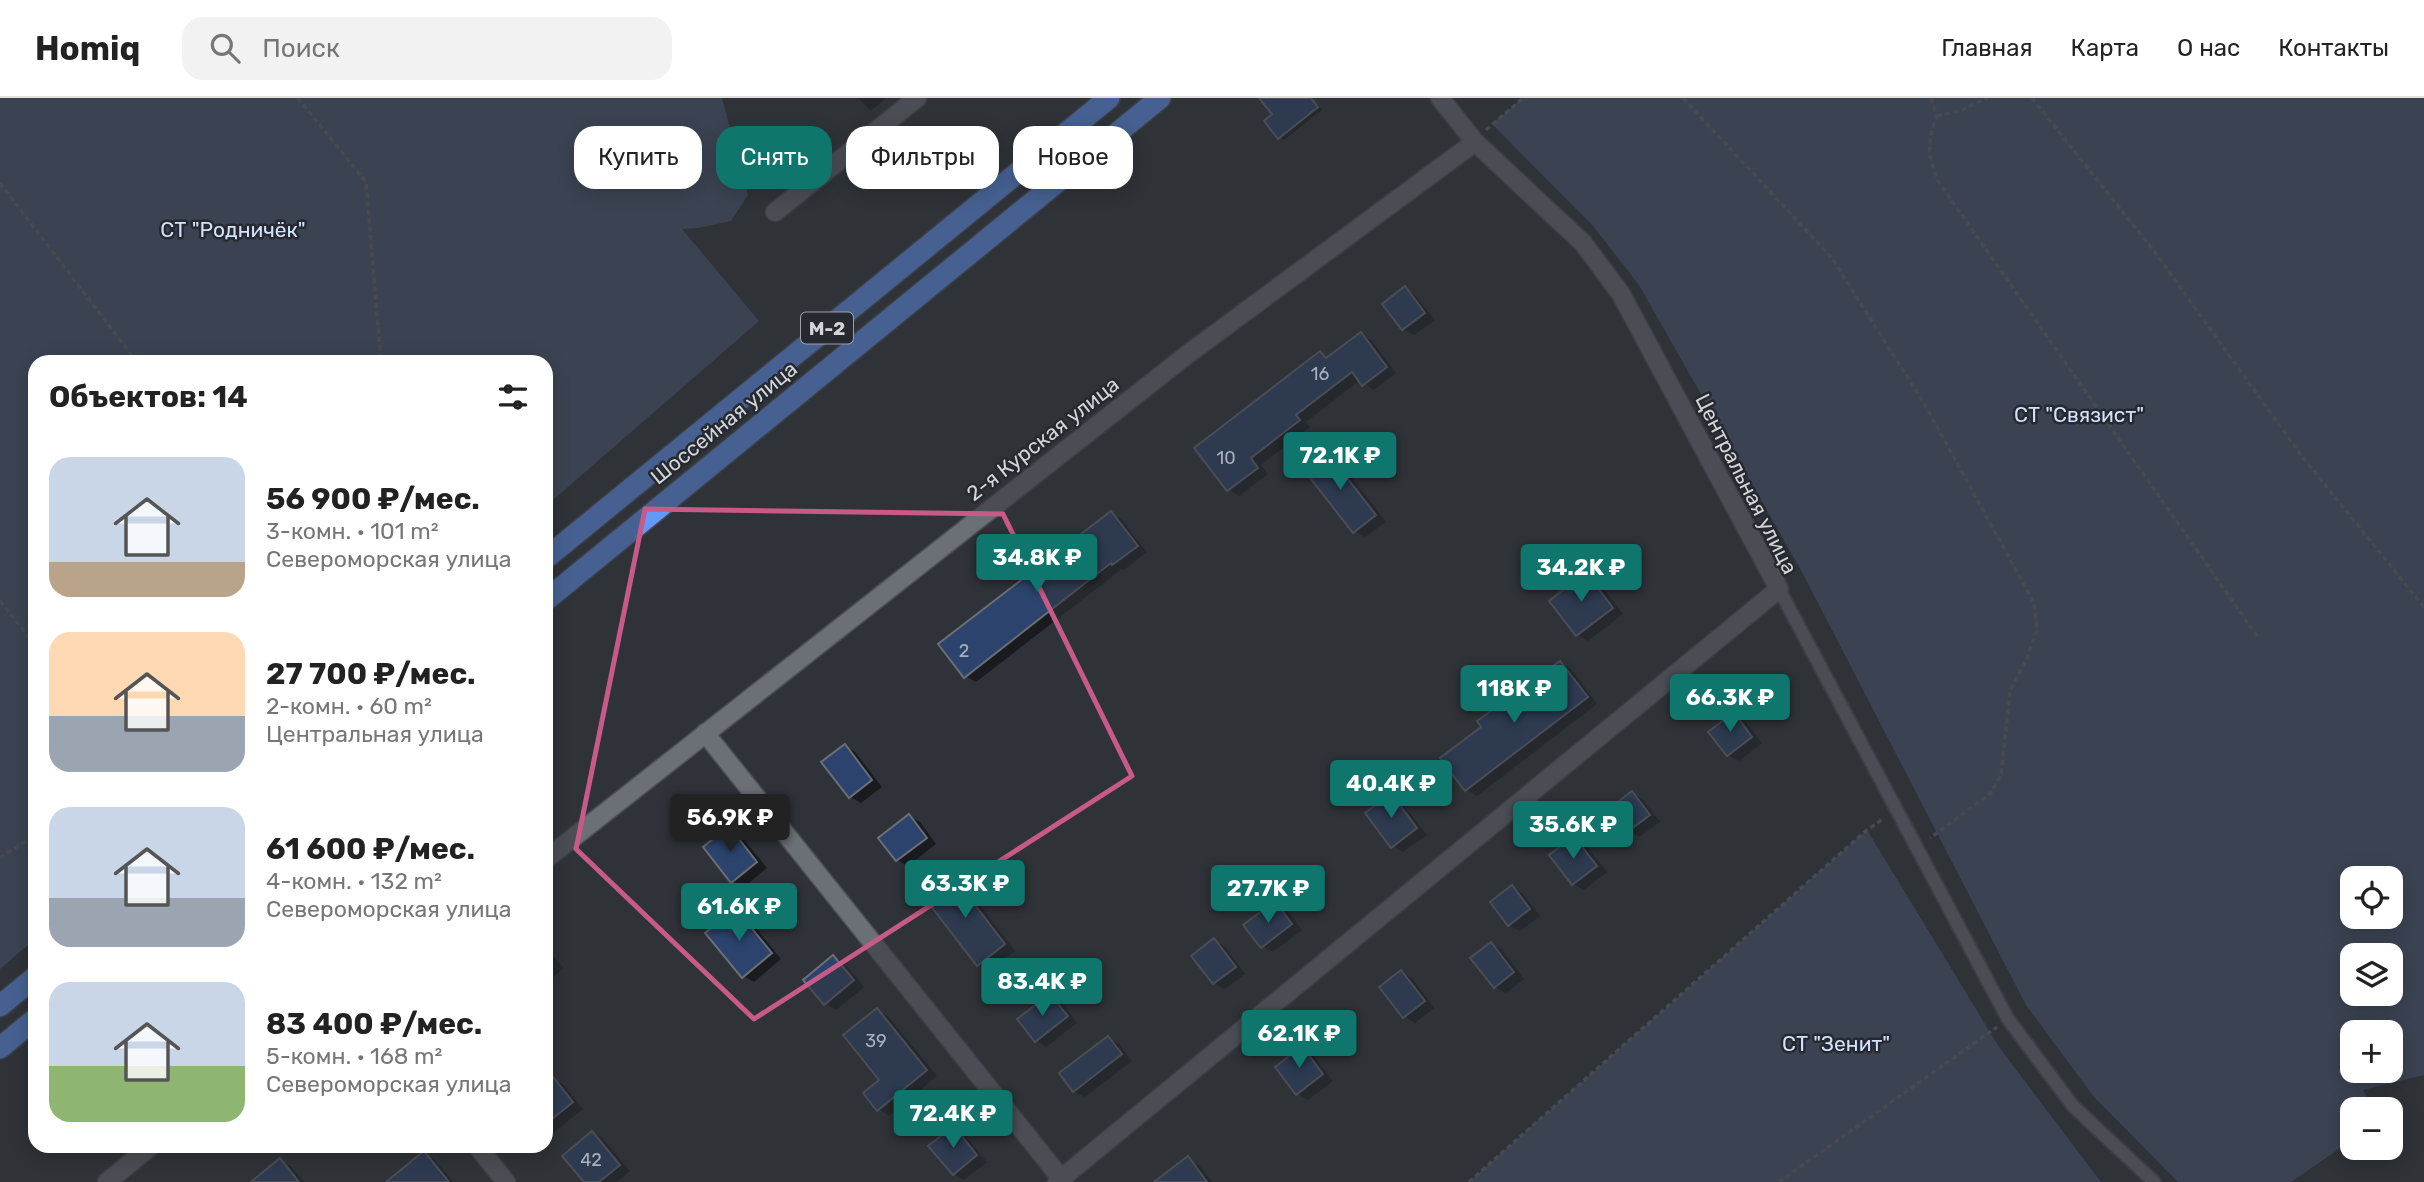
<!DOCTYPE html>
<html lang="ru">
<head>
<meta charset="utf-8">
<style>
  :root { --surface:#fff; --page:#f2f2f2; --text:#222; --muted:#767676; --line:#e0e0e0; --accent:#0f766e }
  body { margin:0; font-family:Rubik,sans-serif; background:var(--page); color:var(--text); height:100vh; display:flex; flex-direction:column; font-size:26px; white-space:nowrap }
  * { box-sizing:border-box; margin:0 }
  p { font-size:23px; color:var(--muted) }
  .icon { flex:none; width:38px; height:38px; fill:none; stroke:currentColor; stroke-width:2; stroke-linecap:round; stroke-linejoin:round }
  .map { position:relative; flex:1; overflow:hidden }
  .sheet { position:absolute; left:28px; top:257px; width:525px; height:798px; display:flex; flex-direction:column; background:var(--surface); border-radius:21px; box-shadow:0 4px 18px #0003 }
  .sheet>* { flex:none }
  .top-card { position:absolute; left:574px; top:28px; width:665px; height:63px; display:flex; gap:14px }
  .fabs { position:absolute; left:2340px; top:768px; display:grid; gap:14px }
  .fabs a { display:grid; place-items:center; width:63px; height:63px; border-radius:14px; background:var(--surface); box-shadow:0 4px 18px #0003; font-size:35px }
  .price { position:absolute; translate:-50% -60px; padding:0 16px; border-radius:7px; background:var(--accent); color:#fff; font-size:23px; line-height:46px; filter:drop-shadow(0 2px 4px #0008) }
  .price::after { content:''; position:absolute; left:50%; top:42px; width:21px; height:16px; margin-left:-10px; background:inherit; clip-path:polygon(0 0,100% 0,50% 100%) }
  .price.on { background:#222; color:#fff }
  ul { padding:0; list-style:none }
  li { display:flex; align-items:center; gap:21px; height:175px; padding:0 21px }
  li span { display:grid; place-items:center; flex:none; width:196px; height:140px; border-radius:21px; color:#555 }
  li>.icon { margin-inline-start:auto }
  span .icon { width:84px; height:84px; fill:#fffc; stroke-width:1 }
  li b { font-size:30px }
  h2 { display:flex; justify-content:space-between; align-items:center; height:84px; padding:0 21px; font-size:30px }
  .chip { padding:0 24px; border-radius:21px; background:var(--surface); box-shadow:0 4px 18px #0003; font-size:24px; line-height:63px }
  .chip.on { background:var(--accent); color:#fff }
  header { display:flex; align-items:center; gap:42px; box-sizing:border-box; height:98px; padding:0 35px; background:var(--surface); border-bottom:2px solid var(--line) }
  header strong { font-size:33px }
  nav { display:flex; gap:38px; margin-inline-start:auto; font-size:24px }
  .search { width:490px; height:63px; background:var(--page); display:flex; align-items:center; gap:18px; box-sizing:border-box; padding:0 24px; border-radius:21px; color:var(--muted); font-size:26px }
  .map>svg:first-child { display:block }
  .green { fill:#495871; fill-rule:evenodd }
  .shadow { fill:#0007 }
  .building { fill:#2c446d; stroke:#6a6e75; stroke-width:2 }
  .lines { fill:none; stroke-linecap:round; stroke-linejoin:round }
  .lane-casing { stroke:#4b4f54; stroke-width:16 }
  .street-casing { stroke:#4b4f54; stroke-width:21 }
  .highway-casing { stroke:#4b4f54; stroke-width:24 }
  .path { stroke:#64676d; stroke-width:3.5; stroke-dasharray:5 3.5; stroke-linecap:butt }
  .lane { stroke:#6b6f76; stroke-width:12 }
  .street { stroke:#6b6f76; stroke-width:18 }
  .highway { stroke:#6399fd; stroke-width:21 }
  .marked { fill:none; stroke:#c85a87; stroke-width:5; stroke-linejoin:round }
  .labels { text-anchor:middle; stroke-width:5; stroke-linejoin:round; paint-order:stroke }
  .number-label { font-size:18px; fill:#a8b0bd }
  .shield { fill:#26292f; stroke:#9ea1a5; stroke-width:2 }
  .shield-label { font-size:19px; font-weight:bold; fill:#d2d4d8 }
  .park-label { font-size:21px; fill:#d2e2fe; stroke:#26292f }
  .street-label { font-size:21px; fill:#d2d4d8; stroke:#26292f }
</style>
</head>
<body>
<header>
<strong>Homiq</strong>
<div class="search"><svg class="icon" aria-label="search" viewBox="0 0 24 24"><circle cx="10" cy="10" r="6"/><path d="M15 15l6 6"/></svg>Поиск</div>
<nav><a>Главная</a><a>Карта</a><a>О нас</a><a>Контакты</a></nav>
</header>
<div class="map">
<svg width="2424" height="1084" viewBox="0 0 2424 1084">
  <rect width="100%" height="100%" fill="#2f3339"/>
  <g class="green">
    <path d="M0 0H722L748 97 731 123 698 130 682 131 759 223 546 408V264H35V841L0 871Z"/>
    <path d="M1523 0H2424V977L2363 992 2374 1011 2352 1012V1042L2291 1084H2178L2094 999 2026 907 1802 474 1639 187 1594 129 1492 26ZM2390 780V819H2352V780ZM2352 858H2390V896H2352ZM2390 934V973H2352V934Z"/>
    <path d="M1867 732 1999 949 2101 1084H1469Z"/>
  </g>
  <g class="shadow">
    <path d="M858 0H886L871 13Z"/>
    <path d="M1261 0H1312L1322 12 1284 42 1280 39 1274 16Z"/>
    <path d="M1405 191 1415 197 1435 222 1414 237 1403 231 1384 206Z"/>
    <path d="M1361 236 1371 242 1396 275 1374 292 1360 282 1306 324 1310 329 1261 367 1268 376 1239 398 1229 392 1197 350 1321 255 1330 260Z"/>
    <path d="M1327 356 1338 362 1386 424 1365 439 1355 433Z"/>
    <path d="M1112 415 1122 422 1147 454 1124 472 1122 471 976 584 965 578Z"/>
    <path d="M1586 476 1597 482 1623 516 1588 543 1578 537Z"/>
    <path d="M1560 565 1571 571 1597 606 1477 698 1466 692Z"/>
    <path d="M1734 617 1745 623 1762 645 1739 663 1728 657Z"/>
    <path d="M845 648 855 654 882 689 861 705 850 699Z"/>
    <path d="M1632 695 1643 702 1660 724 1639 739 1629 733 1612 711Z"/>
    <path d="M1391 697 1401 704 1427 737 1403 754 1393 748Z"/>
    <path d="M909 718 920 724 936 746 908 768 897 762Z"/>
    <path d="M729 731 740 737 767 770 743 790 733 783Z"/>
    <path d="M1574 740 1585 746 1607 774 1584 792 1573 786Z"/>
    <path d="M955 778 966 784 981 804 979 806 1015 853 988 873 978 867Z"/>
    <path d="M1512 789 1523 796 1540 818 1520 833 1509 827Z"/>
    <path d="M1275 805 1286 811 1302 832 1273 854 1262 848Z"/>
    <path d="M736 813 747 819 781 861 754 884 743 878Z"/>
    <path d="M1214 842 1225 849 1245 876 1225 891 1214 885Z"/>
    <path d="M1491 846 1502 852 1524 881 1506 895 1495 889Z"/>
    <path d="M546 851 564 870 546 885Z"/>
    <path d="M834 859 844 865 864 889 836 912 825 905Z"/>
    <path d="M1401 874 1412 880 1434 910 1415 925 1404 918Z"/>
    <path d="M1051 898 1061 904 1077 925 1046 949 1036 942Z"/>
    <path d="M877 912 888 918 937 978 889 1018 878 1011 882 982Z"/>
    <path d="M1108 940 1119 946 1132 963 1085 999 1074 993Z"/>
    <path d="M1302 950 1313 957 1333 983 1308 1002 1298 996Z"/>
    <path d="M553 981 564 987 583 1011 552 1036 546 1032V987Z"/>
    <path d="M954 1030 964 1036 987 1064 964 1082 954 1076Z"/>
    <path d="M593 1035 603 1041 630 1073 617 1084H586Z"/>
    <path d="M424 1055 435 1062 453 1084H398Z"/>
    <path d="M1188 1061 1199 1067 1212 1084H1170Z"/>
    <path d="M280 1062 291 1069 304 1084H253Z"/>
  </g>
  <g class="building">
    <path d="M1259 0H1311L1318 9 1278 41 1264 23 1272 16Z"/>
    <path d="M1405 188 1425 215 1402 232 1382 206Z"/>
    <path d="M1361 234 1387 269 1362 288 1352 274 1296 317 1300 322 1251 360 1258 370 1227 393 1194 350 1320 253 1326 260Z"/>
    <path d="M1327 354 1376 417 1353 435 1304 372Z"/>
    <path d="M1111 413 1138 448 1112 467 1111 465 964 580 938 546Z"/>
    <path d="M1586 474 1613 510 1576 538 1549 503Z"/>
    <path d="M1560 563 1588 599 1465 693 1440 660 1481 629 1477 623Z"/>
    <path d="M1734 614 1752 639 1727 658 1708 634Z"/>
    <path d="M845 646 872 682 849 700 821 664Z"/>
    <path d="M1632 693 1650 717 1627 734 1609 711Z"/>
    <path d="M1391 695 1417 730 1391 750 1365 715Z"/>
    <path d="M909 716 927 740 896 763 878 740Z"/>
    <path d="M729 728 757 764 731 785 703 749Z"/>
    <path d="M1574 738 1597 768 1572 787 1549 757Z"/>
    <path d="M955 776 971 798 969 799 1005 846 977 868 924 799Z"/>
    <path d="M1512 787 1530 811 1508 828 1490 804Z"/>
    <path d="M1275 803 1292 826 1261 850 1243 827Z"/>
    <path d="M736 811 772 855 742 880 705 835Z"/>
    <path d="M1214 840 1236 869 1213 886 1191 858Z"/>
    <path d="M1491 844 1514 874 1494 890 1470 860Z"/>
    <path d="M833 857 854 882 824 907 803 882Z"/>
    <path d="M1401 872 1425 903 1403 920 1379 889Z"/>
    <path d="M1050 896 1068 918 1035 944 1017 921Z"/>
    <path d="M877 910 927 972 877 1013 863 995 879 982 843 937Z"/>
    <path d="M1108 938 1122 956 1073 994 1059 975Z"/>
    <path d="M1302 948 1323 976 1296 997 1275 969Z"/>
    <path d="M546 970 573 1004 546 1026Z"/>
    <path d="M954 1028 977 1057 953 1077 928 1048Z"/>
    <path d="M592 1033 620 1067 599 1084H584L562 1058Z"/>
    <path d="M424 1053 449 1084H386Z"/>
    <path d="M1188 1058 1207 1084H1154Z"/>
    <path d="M280 1060 299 1084H251Z"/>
  </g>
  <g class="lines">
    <defs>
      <path id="lane" d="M1779 491 2008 921 2073 1008 2154 1084"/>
      <g id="street">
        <path d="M775 114 917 0"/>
        <path d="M705 635 1064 1084"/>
        <path d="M546 761 1188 256 1475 44"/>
        <path d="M477 1048 506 1084"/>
        <path d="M107 1084 151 1048"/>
        <path d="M1057 1084 1779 491 1621 196 1583 145 1475 44 1440 0"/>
      </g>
      <g id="highway">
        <path d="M546 460 1109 0"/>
        <path d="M546 502 1160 0"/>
        <path d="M0 908 35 879"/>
        <path d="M0 950 35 921"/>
      </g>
    </defs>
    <use href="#lane" class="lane-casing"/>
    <use href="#street" class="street-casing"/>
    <use href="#highway" class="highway-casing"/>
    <g class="path">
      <path d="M298 0 366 84 381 264"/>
      <path d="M1683 0 1832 160 1925 307 2034 505 2037 532 2027 560 2010 593 2001 677 1990 696 1930 740"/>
      <path d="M1931 0 1937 18C1927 44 1927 57 1938 83L2257 538"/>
      <path d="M2032 0 2154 153 2301 357 2424 509"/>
      <path d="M1937 18 1960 13 1987 0"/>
      <path d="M1486 32 1523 0"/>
      <path d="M0 85 137 264"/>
      <path d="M0 503 35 547"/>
      <path d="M0 760 35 737"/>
      <path d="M1469 1084 1867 732 1883 721"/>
      <path d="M1779 1084 1997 929"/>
    </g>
    <use href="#lane" class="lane"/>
    <use href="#street" class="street"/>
    <use href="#highway" class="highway"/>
  </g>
  <path d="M0 0H2424V1084H0ZM645 411 1003 416 1132 678 754 921 576 751Z" fill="#2f3339" fill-opacity=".55" fill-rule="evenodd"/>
  <path class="marked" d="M645 411 1003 416 1132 678 754 921 576 751Z"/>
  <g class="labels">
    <g class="number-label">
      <text x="1320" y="282">16</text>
      <text x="1226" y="366">10</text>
      <text x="964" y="559">2</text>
      <text x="876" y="949">39</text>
      <text x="591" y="1068">42</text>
    </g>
    <rect class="shield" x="801" y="214.5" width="52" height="31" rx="5"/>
    <g class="shield-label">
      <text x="827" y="237">М-2</text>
    </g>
    <g class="park-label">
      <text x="233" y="139">СТ "Родничёк"</text>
      <text x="2079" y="324">СТ "Связист"</text>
      <text x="1836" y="953">СТ "Зенит"</text>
    </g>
    <g class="street-label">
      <text transform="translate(724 325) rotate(-39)" y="7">Шоссейная улица</text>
      <text transform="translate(1043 341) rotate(-38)" y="7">2-я Курская улица</text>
      <text transform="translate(1746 386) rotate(63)" y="7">Центральная улица</text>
    </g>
  </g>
</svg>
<div class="fabs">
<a><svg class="icon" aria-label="locate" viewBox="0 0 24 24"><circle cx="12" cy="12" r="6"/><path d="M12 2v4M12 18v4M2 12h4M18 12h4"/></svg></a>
<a><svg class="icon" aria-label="layers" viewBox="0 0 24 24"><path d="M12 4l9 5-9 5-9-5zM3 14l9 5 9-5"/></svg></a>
<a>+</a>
<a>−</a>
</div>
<b class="price" style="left:1340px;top:394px">72.1K ₽</b>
<b class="price" style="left:1037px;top:496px">34.8K ₽</b>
<b class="price" style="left:1581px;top:506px">34.2K ₽</b>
<b class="price" style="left:1514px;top:627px">118K ₽</b>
<b class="price" style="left:1730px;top:636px">66.3K ₽</b>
<b class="price" style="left:1391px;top:722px">40.4K ₽</b>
<b class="price on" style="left:730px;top:756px">56.9K ₽</b>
<b class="price" style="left:1573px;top:763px">35.6K ₽</b>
<b class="price" style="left:965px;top:822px">63.3K ₽</b>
<b class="price" style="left:1268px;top:827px">27.7K ₽</b>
<b class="price" style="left:739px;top:845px">61.6K ₽</b>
<b class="price" style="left:1042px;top:920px">83.4K ₽</b>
<b class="price" style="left:1299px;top:972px">62.1K ₽</b>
<b class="price" style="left:953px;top:1052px">72.4K ₽</b>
<div class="top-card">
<a class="chip">Купить</a>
<a class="chip on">Снять</a>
<a class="chip">Фильтры</a>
<a class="chip">Новое</a>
</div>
<section class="sheet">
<h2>Объектов: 14<svg class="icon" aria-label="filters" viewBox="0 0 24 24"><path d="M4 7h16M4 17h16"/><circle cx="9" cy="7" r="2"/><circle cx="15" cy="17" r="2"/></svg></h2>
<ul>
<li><span style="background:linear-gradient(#c9d6e8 75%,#b9a48a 0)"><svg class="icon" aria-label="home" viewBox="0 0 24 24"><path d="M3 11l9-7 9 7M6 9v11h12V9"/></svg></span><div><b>56 900 ₽/мес.</b><p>3-комн. · 101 m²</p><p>Североморская улица</p></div></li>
<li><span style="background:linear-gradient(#ffd9b3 60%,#9aa5b1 0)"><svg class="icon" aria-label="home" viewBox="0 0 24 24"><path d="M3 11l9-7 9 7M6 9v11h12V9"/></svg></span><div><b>27 700 ₽/мес.</b><p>2-комн. · 60 m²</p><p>Центральная улица</p></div></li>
<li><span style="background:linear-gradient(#c9d6e8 65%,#9aa5b1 0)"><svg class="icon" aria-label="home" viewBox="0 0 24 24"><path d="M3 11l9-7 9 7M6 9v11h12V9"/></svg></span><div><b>61 600 ₽/мес.</b><p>4-комн. · 132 m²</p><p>Североморская улица</p></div></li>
<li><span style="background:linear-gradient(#c9d6e8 60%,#8fb573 0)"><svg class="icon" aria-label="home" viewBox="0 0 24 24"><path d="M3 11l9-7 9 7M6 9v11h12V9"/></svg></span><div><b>83 400 ₽/мес.</b><p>5-комн. · 168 m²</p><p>Североморская улица</p></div></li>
</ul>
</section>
</div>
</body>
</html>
